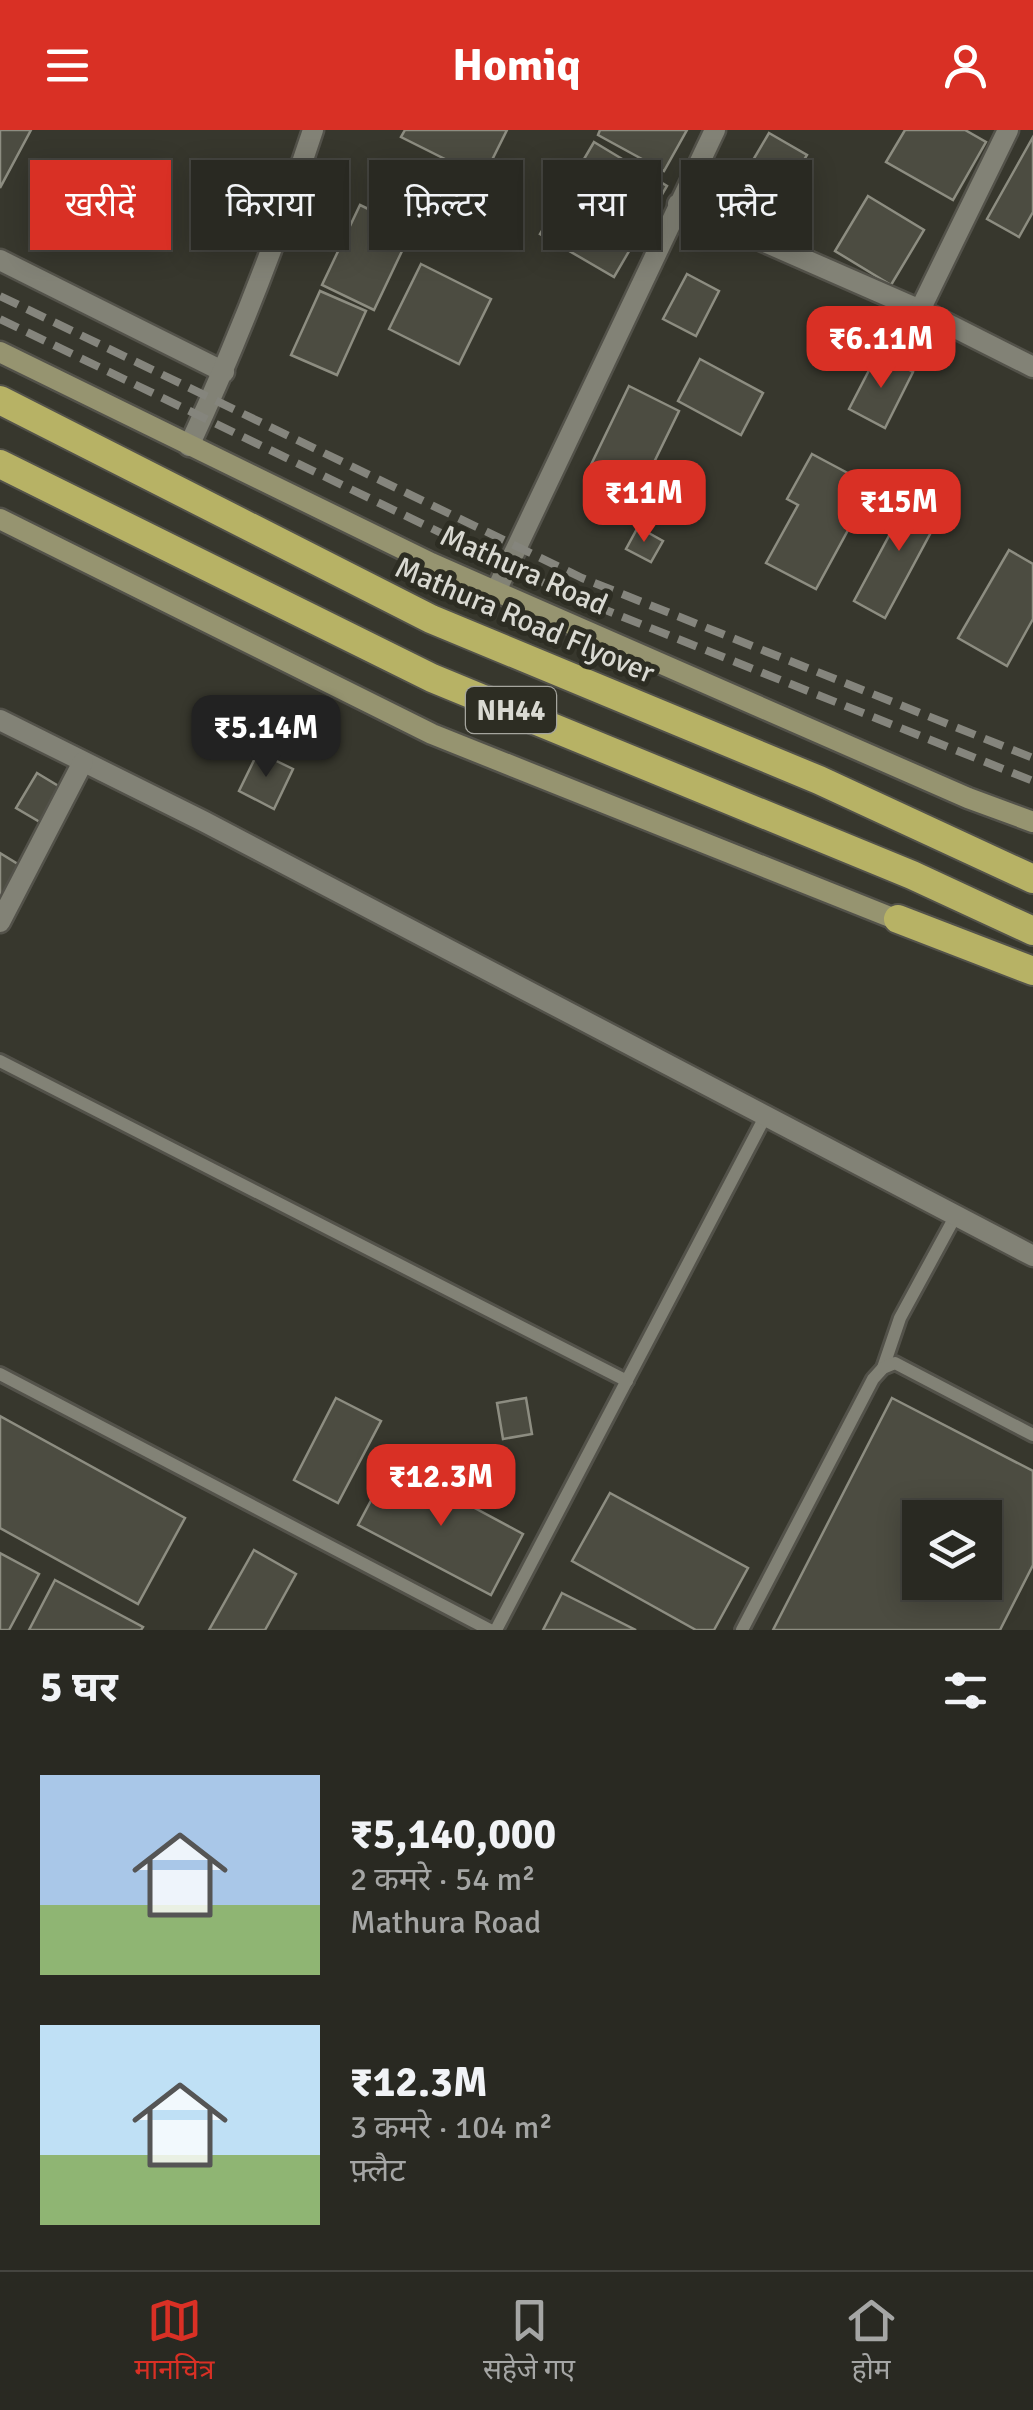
<!DOCTYPE html>
<html lang="hi">
<head>
<meta charset="utf-8">
<style>
  :root { --surface:#292922; --page:#35352f; --text:#f1f3f6; --muted:#a5a6a5; --line:#454540; --accent:#d93025 }
  body { margin:0; font-family:Signika,"Noto Sans Devanagari",sans-serif; background:var(--page); color:var(--text); height:100vh; display:flex; flex-direction:column; font-size:38px; white-space:nowrap }
  * { box-sizing:border-box; margin:0 }
  p { font-size:32px; color:var(--muted) }
  .icon { flex:none; width:55px; height:55px; fill:none; stroke:currentColor; stroke-width:2; stroke-linecap:round; stroke-linejoin:round }
  .map { position:relative; height:1500px; overflow:hidden }
  .side { display:flex; flex-direction:column; background:var(--surface); flex:1 }
  .side>* { flex:none }
  .banner { position:absolute; left:30px; top:30px; width:975px; height:90px; display:flex; gap:20px }
  .tools { position:absolute; left:902px; top:1370px; display:grid; gap:20px }
  .tools a { display:grid; place-items:center; width:100px; height:100px; border-radius:0px; background:var(--surface); box-shadow:0 5px 25px #0003,0 0 0 2px var(--line); font-size:50px }
  .price { position:absolute; translate:-50% -85px; padding:0 22px; border-radius:20px; background:var(--accent); color:#fff; font-size:32px; line-height:65px; filter:drop-shadow(0 2px 5px #0008) }
  .price::after { content:''; position:absolute; left:50%; top:60px; width:30px; height:22px; margin-left:-15px; background:inherit; clip-path:polygon(0 0,100% 0,50% 100%) }
  .price.current { background:#222; color:#fff }
  ul { padding:0; list-style:none }
  li { display:flex; align-items:center; gap:30px; height:250px; padding:0 40px }
  li span { display:grid; place-items:center; flex:none; width:280px; height:200px; border-radius:0px; color:#555 }
  li>.icon { margin-inline-start:auto }
  span .icon { width:120px; height:120px; fill:#fffc; stroke-width:1 }
  li b { font-size:42px }
  h2 { display:flex; justify-content:space-between; align-items:center; height:120px; padding:0 40px; font-size:42px }
  .chip { padding:0 35px; border-radius:0px; background:var(--surface); box-shadow:0 5px 25px #0003,0 0 0 2px var(--line); font-size:35px; line-height:90px }
  .chip.current { background:var(--accent); color:#fff }
  header { display:flex; justify-content:space-between; align-items:center; height:130px; padding:0 40px; background:var(--accent); color:#fff; font-size:45px; font-weight:700 }
  .menu { display:flex; justify-content:space-around; align-items:center; height:140px; border-top:2px solid var(--line); background:var(--surface); font-size:28px; color:var(--muted) }
  .menu a { display:grid; justify-items:center; gap:5px }
  .menu .current { color:var(--accent) }
  .map>svg:first-child { display:block }
  .building { fill:#4c4c41; stroke:#8d8d81; stroke-width:2.5; fill-rule:evenodd }
  .lines { fill:none; stroke-linecap:round; stroke-linejoin:round }
  .service-casing { stroke:#53524a; stroke-width:18 }
  .minor-casing { stroke:#53524a; stroke-width:25 }
  .secondary-casing { stroke:#53524a; stroke-width:25 }
  .trunk-casing { stroke:#53524a; stroke-width:32 }
  .service { stroke:#828276; stroke-width:12 }
  .minor { stroke:#828276; stroke-width:20 }
  .secondary { stroke:#969470; stroke-width:20 }
  .trunk { stroke:#b7b265; stroke-width:28 }
  .rail { stroke:#85857d; stroke-width:8; stroke-dasharray:20 10; stroke-linecap:butt }
  .labels { text-anchor:middle; stroke-width:10; stroke-linejoin:round; paint-order:stroke }
  .shield { fill:#2d2d23; stroke:#a5a59e; stroke-width:2.5 }
  .shield-label { font-size:28px; font-weight:bold; fill:#d9d9d2 }
  .street-label { font-size:30px; fill:#d9d9d2; stroke:#2d2d23 }
</style>
</head>
<body>
<header><svg class="icon" aria-label="menu" viewBox="0 0 24 24"><path d="M4 6h16M4 12h16M4 18h16"/></svg>Homiq<svg class="icon" aria-label="person" viewBox="0 0 24 24"><circle cx="12" cy="8" r="4"/><path d="M4 21q1-7 8-7t8 7"/></svg></header>
<div class="map">
<svg width="1033" height="1500" viewBox="0 0 1033 1500">
  <rect width="100%" height="100%" fill="#37372d"/>
  <g class="building">
    <path d="M0 0H31L0 58Z"/>
    <path d="M405 0H507L483 48 401 7Z"/>
    <path d="M600 0H687L664 41 598 5Z"/>
    <path d="M905 0H965L986 12 953 70 886 32Z"/>
    <path d="M769 3 807 25 767 92 730 69Z"/>
    <path d="M1033 7V82L1019 107 987 89Z"/>
    <path d="M594 12 667 56 614 147 540 104Z"/>
    <path d="M868 66 924 100 891 155 835 121Z"/>
    <path d="M360 75 412 100 374 180 322 155Z"/>
    <path d="M421 134 491 169 459 234 389 199Z"/>
    <path d="M687 144 719 161 696 206 663 189Z"/>
    <path d="M320 161 366 181 337 245 291 225Z"/>
    <path d="M878 223 913 242 885 298 849 279Z"/>
    <path d="M700 229 763 263 741 305 678 271Z"/>
    <path d="M629 256 679 281 639 363 589 339Z"/>
    <path d="M812 324 872 356 816 459 766 433 798 375 787 369Z"/>
    <path d="M913 361 944 378 885 488 854 471Z"/>
    <path d="M638 397 663 411 651 432 626 419Z"/>
    <path d="M1009 420 1033 434V489L1007 536 958 508Z"/>
    <path d="M258 622 293 639 274 679 239 661Z"/>
    <path d="M37 643 65 660 45 695 16 678Z"/>
    <path d="M0 723 21 736 0 770Z"/>
    <path d="M336 1268 381 1291 338 1373 294 1350Z"/>
    <path d="M526 1268 532 1304 503 1309 497 1273Z"/>
    <path d="M892 1268 1033 1341V1435L1000 1500H773ZM920 1388H985V1452H920Z"/>
    <path d="M0 1286 185 1388 138 1474 0 1398Z"/>
    <path d="M391 1333 523 1404 491 1465 358 1395Z"/>
    <path d="M610 1363 748 1438 714 1500H696L572 1431Z"/>
    <path d="M254 1420 296 1444 265 1500H209Z"/>
    <path d="M0 1423 39 1444 9 1500H0Z"/>
    <path d="M55 1450 143 1497 141 1500H29Z"/>
    <path d="M562 1463 636 1500H543Z"/>
  </g>
  <g class="lines">
    <defs>
      <g id="service">
        <path d="M0 931 627 1251"/>
        <path d="M883 1238 900 1188 956 1085"/>
        <path d="M0 1244 490 1500"/>
        <path d="M496 1500 766 985"/>
        <path d="M742 1500 873 1249 883 1238 895 1233 1033 1305"/>
      </g>
      <g id="minor">
        <path d="M678 74 920 180 1033 237"/>
        <path d="M0 130 224 242"/>
        <path d="M920 180 1008 0"/>
        <path d="M189 316C237 213 278 108 313 0"/>
        <path d="M496 461 715 0"/>
        <path d="M0 590 203 691 1033 1126"/>
        <path d="M0 792 83 632"/>
      </g>
      <g id="secondary">
        <path d="M0 222 431 433 968 668 1033 692"/>
        <path d="M0 389 432 604 910 795"/>
      </g>
      <g id="trunk">
        <path d="M0 270 431 489 819 650 1033 749"/>
        <path d="M0 334 432 548 912 745 1033 801"/>
        <path d="M898 789 1033 841"/>
      </g>
    </defs>
    <use href="#service" class="service-casing"/>
    <use href="#minor" class="minor-casing"/>
    <use href="#secondary" class="secondary-casing"/>
    <use href="#trunk" class="trunk-casing"/>
    <use href="#service" class="service"/>
    <use href="#minor" class="minor"/>
    <use href="#secondary" class="secondary"/>
    <use href="#trunk" class="trunk"/>
    <g class="rail">
      <path d="M0 166 582 448 1033 628"/>
      <path d="M0 189 573 467 1033 651"/>
    </g>
  </g>
  <g class="labels">
    <rect class="shield" x="466" y="557" width="90" height="46" rx="8"/>
    <g class="shield-label">
      <text x="511" y="590">NH44</text>
    </g>
    <g class="street-label">
      <text transform="translate(524 440) rotate(24)" y="10">Mathura Road</text>
      <text transform="translate(525 490) rotate(23)" y="10">Mathura Road Flyover</text>
    </g>
  </g>
</svg>
<div class="tools">
<a><svg class="icon" aria-label="layers" viewBox="0 0 24 24"><path d="M12 4l9 5-9 5-9-5zM3 14l9 5 9-5"/></svg></a>
</div>
<b class="price" style="left:881px;top:261px">₹6.11M</b>
<b class="price" style="left:644px;top:415px">₹11M</b>
<b class="price" style="left:899px;top:424px">₹15M</b>
<b class="price current" style="left:266px;top:650px">₹5.14M</b>
<b class="price" style="left:441px;top:1399px">₹12.3M</b>
<div class="banner">
<a class="chip current">खरीदें</a>
<a class="chip">किराया</a>
<a class="chip">फ़िल्टर</a>
<a class="chip">नया</a>
<a class="chip">फ़्लैट</a>
</div>
</div>
<section class="side">
<h2>5 घर<svg class="icon" aria-label="filters" viewBox="0 0 24 24"><path d="M4 7h16M4 17h16"/><circle cx="9" cy="7" r="2"/><circle cx="15" cy="17" r="2"/></svg></h2>
<ul>
<li><span style="background:linear-gradient(#a9c7e8 65%,#8fb573 0)"><svg class="icon" aria-label="home" viewBox="0 0 24 24"><path d="M3 11l9-7 9 7M6 9v11h12V9"/></svg></span><div><b>₹5,140,000</b><p>2 कमरे · 54 m²</p><p>Mathura Road</p></div></li>
<li><span style="background:linear-gradient(#bfe0f5 65%,#8fb573 0)"><svg class="icon" aria-label="home" viewBox="0 0 24 24"><path d="M3 11l9-7 9 7M6 9v11h12V9"/></svg></span><div><b>₹12.3M</b><p>3 कमरे · 104 m²</p><p>फ़्लैट</p></div></li>
</ul>
</section>
<nav class="menu">
<a class="current"><svg class="icon" aria-label="map" viewBox="0 0 24 24"><path d="M3 6l6-2 6 2 6-2v14l-6 2-6-2-6 2zM9 4v14M15 6v14"/></svg>मानचित्र</a>
<a><svg class="icon" aria-label="saved" viewBox="0 0 24 24"><path d="M7 4h10v16l-5-4-5 4z"/></svg>सहेजे गए</a>
<a><svg class="icon" aria-label="home" viewBox="0 0 24 24"><path d="M3 11l9-7 9 7M6 9v11h12V9"/></svg>होम</a>
</nav>
</body>
</html>
